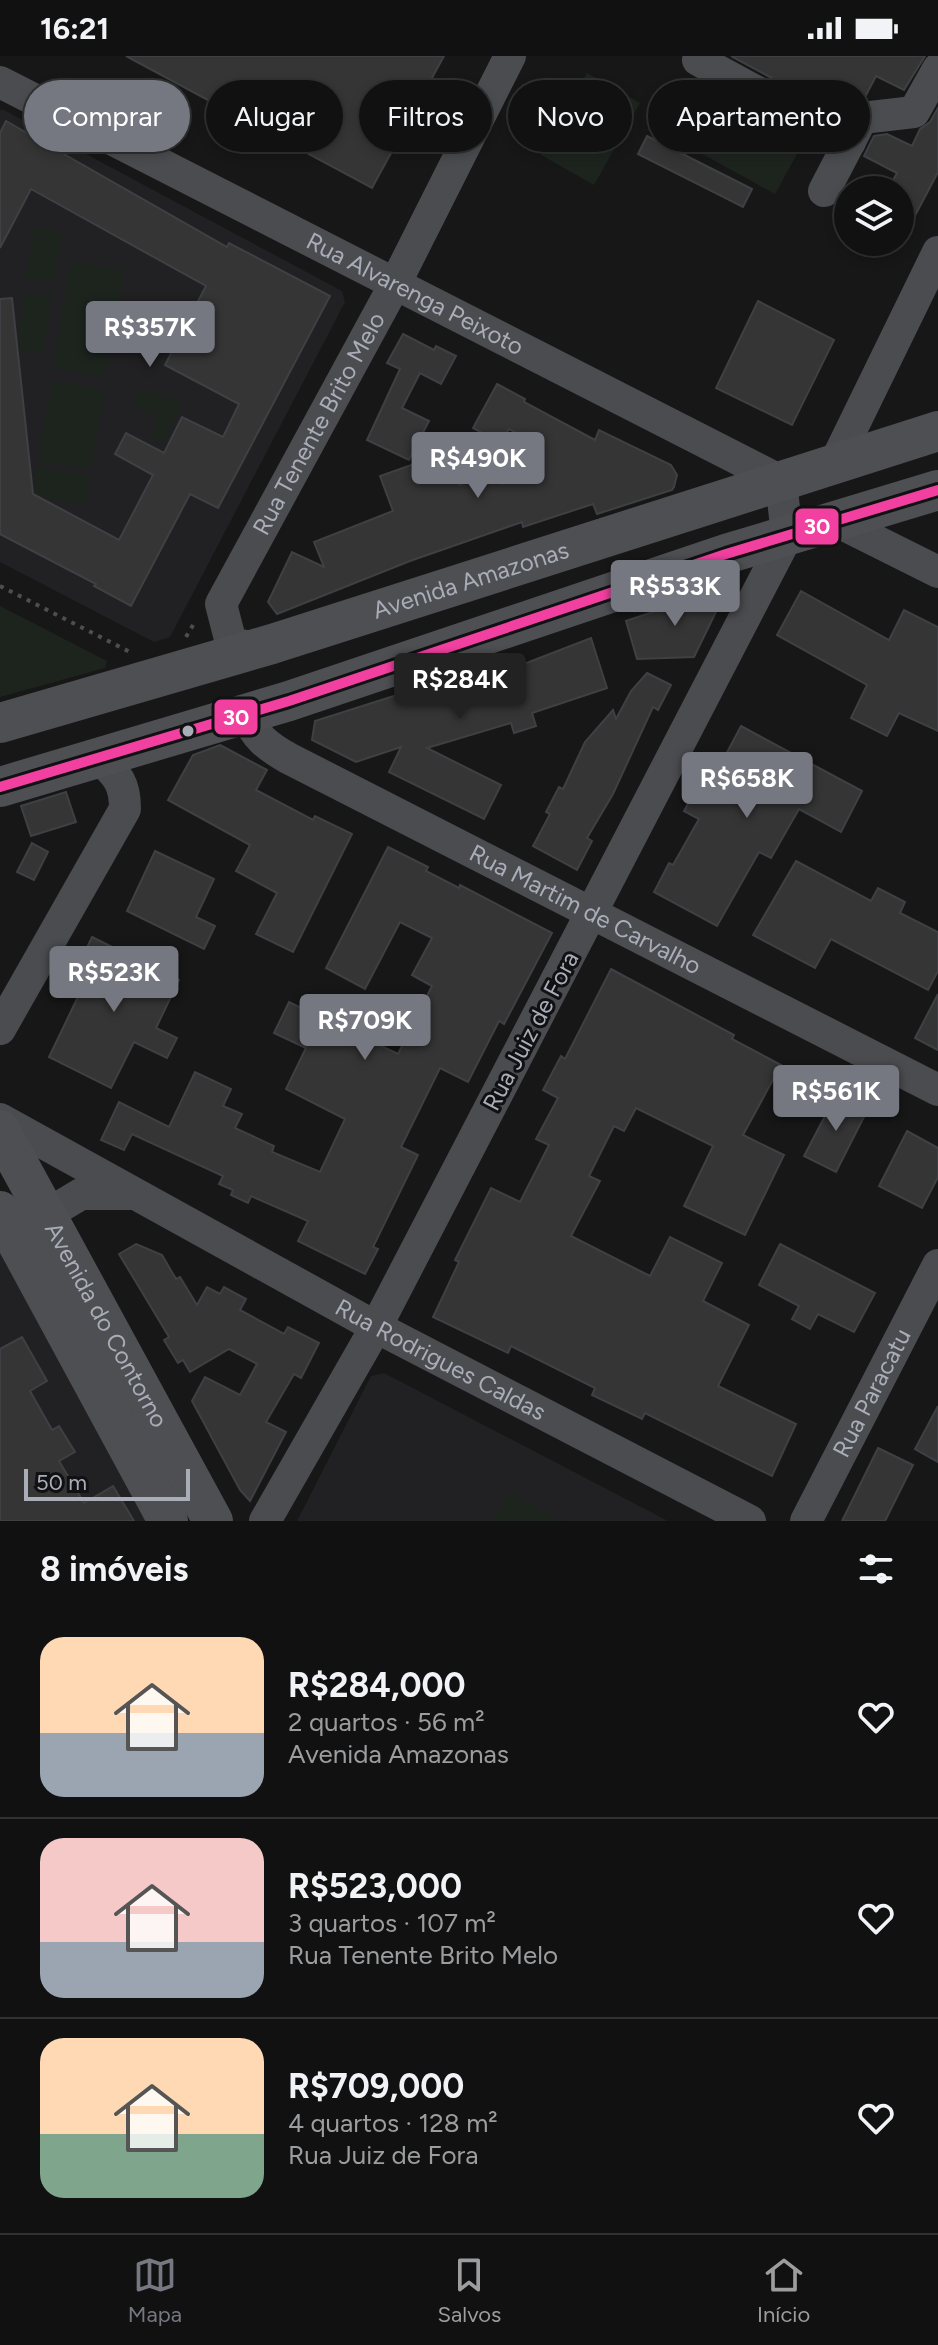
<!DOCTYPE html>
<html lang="pt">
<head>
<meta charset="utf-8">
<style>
  :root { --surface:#111; --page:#1a1a1a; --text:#f1f3f6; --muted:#9c9d9f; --line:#303131; --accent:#757880 }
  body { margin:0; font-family:Figtree,sans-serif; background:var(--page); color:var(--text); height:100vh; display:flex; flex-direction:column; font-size:30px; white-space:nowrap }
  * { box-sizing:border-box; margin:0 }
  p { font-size:26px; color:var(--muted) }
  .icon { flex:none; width:44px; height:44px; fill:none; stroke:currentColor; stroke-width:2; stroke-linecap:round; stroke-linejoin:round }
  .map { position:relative; height:1465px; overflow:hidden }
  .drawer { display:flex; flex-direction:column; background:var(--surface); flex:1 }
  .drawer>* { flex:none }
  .top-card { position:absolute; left:24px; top:24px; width:890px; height:72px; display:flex; gap:16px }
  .buttons { position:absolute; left:834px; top:120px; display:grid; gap:16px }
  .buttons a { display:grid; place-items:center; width:80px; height:80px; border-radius:50%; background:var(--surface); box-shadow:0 4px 12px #0003,0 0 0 2px var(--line); font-size:40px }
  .scale { position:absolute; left:24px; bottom:20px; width:166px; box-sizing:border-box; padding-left:8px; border:4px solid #a8adb8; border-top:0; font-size:22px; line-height:28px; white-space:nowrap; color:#a8adb8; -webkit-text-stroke:6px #111113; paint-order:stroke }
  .price { position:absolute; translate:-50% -68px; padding:0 18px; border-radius:8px; background:var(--accent); color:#fff; font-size:26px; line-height:52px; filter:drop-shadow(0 2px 4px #0008) }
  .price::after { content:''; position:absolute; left:50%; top:48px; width:24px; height:18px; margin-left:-12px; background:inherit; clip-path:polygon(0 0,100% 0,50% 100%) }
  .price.selected { background:#222; color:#fff }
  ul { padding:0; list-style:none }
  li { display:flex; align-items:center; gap:24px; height:200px; padding:0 40px }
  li+li { border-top:2px solid var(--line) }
  li span { display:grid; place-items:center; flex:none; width:224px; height:160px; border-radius:24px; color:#555 }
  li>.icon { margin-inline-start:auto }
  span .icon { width:96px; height:96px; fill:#fffc; stroke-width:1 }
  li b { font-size:34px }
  h2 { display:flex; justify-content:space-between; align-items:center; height:96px; padding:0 40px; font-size:34px }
  .chip { padding:0 28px; border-radius:36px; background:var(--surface); box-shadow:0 4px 12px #0003,0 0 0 2px var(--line); font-size:28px; line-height:72px }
  .chip.selected { background:var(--accent); color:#fff }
  .status { display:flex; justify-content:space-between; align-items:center; height:56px; padding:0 40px; background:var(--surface); direction:ltr }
  .status svg { height:22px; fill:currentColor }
  .dock { display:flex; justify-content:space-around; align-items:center; height:112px; border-top:2px solid var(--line); background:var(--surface); font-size:22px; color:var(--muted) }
  .dock a { display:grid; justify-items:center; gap:4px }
  .dock .selected { color:var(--accent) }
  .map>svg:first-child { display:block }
  .built { fill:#212123 }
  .green { fill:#1d241e }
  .building { fill:#353536; stroke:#3f4043; stroke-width:2 }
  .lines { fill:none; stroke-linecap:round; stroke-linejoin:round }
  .path { stroke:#4d4e52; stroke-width:4; stroke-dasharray:4 6; stroke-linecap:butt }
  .minor { stroke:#4b4c50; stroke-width:32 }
  .major { stroke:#4d4f52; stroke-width:40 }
  .bus-1-casing { stroke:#111113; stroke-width:16 }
  .bus-1 { stroke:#f240a1; stroke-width:10 }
  .bus-dot { fill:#a8adb8; stroke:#111113; stroke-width:3 }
  .labels { text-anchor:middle; stroke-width:6; stroke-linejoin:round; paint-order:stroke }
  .street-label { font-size:24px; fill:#a8adb8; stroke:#111113 }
  .line-badge { stroke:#111113; stroke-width:3 }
  .badge-label { font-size:22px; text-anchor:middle; font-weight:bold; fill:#fff }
</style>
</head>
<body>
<div class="status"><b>16:21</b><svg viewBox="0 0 49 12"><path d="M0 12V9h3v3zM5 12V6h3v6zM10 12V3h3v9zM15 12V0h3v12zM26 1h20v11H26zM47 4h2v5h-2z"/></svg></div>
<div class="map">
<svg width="938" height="1465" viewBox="0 0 938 1465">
  <rect width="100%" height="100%" fill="#171717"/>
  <g class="built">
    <path d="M0 54H4L342 235 345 246 170 581 154 586 0 506Z"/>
    <path d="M0 1163 157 1465H52L0 1374Z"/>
    <path d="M384 1317 668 1465H297L371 1320Z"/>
  </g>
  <g class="green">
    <path d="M587 17 640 47 594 129 541 99Z"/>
    <path d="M714 43 801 91 775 138 688 90Z"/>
    <path d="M35 171 62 176 53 227 25 222Z"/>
    <path d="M71 205 124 214 106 321 53 312Z"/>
    <path d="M25 236 52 241 42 298 20 294 18 278Z"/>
    <path d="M52 325 105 335 91 413 38 404Z"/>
    <path d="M138 331 183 346 164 388 152 386 157 359 135 352Z"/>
    <path d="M35 410 90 420 85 449 42 441 34 437Z"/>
    <path d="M0 550 107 605 105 612 0 641Z"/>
    <path d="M508 1436 562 1465H492Z"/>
  </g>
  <g class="building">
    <path d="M126 0H444L372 132Z"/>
    <path d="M731 0H925L904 34 876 20 864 43 851 47 842 60Z"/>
    <path d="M938 52V116L900 188V134H888L897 117 864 100 874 80 887 78 912 90 920 73 930 66Z"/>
    <path d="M6 65 227 191 229 187 330 240 218 452 190 438 131 550 94 530 96 528 0 478V243L12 242 33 438 119 484 153 419 115 398 126 377 164 397 182 361 223 381 239 348 165 309 206 230 31 133 0 192V77Z"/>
    <path d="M647 80 752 133 743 151 638 98Z"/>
    <path d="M758 245 834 284 792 369 716 332Z"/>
    <path d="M403 278 434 294 436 290 456 300 441 328 420 317 402 352 429 365 409 404 367 384 400 313 387 307Z"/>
    <path d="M497 328 525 343 524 346 595 384 599 374 671 409 677 419 674 431 672 434 597 458 593 448 523 471 522 466 410 505 277 558 268 546 292 496 324 511 314 486 393 455 380 420 448 396 459 429 497 415 502 428 541 415 532 385 509 373 501 387 473 372Z"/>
    <path d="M728 531 694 601 637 603 626 565Z"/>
    <path d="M801 535 889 584 904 554 938 571V675L899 657 887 680 851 662 867 629 777 579Z"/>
    <path d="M591 582 607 632 532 657 536 670 514 677 511 667 427 692 501 729 484 763 389 716 401 691 356 706 312 684 315 665 438 626 440 631 516 611Z"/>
    <path d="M647 617 671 629 658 654 653 651 613 738 587 782 592 785 577 814 533 790 550 758 546 756 559 731 563 733 585 686 613 654 616 663 631 635Z"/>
    <path d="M741 670 862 735 841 776 799 753 771 802 759 796 717 870 654 836 669 807 673 809 699 763 684 755 707 712 716 717Z"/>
    <path d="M220 689 267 714 256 734 313 764 315 760 352 778 293 896 256 878 277 837 236 815 250 789 168 744 193 699Z"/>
    <path d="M66 736 76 766 31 780 21 750Z"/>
    <path d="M32 787 48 796 34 824 17 816Z"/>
    <path d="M388 791 428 811 426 815 459 832 460 829 552 877 504 968 499 965 468 1026 440 1012 401 1091 418 1099 373 1191 378 1193 365 1218 298 1185 308 1165 251 1140 248 1147 231 1139 233 1134 219 1128 223 1120 132 1078 124 1094 101 1084 119 1046 169 1071 195 1016 231 1033 223 1050 242 1058 235 1072 274 1090 272 1096 320 1116 345 1063 286 1033 306 992 274 977 289 946 398 998 432 930 412 919 432 882 400 866 365 933 326 912Z"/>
    <path d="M155 795 214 823 196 861 215 870 204 893 127 855Z"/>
    <path d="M796 805 871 845 878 832 905 846 900 857 938 876V915L928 934 831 883 815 912 753 879Z"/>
    <path d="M92 881 179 924 156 972 177 982 167 1002 134 986 111 1032 49 1001 88 920 76 914Z"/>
    <path d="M611 913 734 979 732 983 781 1009 743 1079 784 1099 745 1179 684 1150 713 1090 636 1052 624 1075 614 1070 589 1120 600 1125 571 1180 650 1220 670 1181 722 1207 703 1245 749 1269 718 1330 796 1368 772 1420 645 1357 642 1363 592 1339 595 1332 511 1290 508 1297 433 1261 459 1206 455 1204 491 1132 520 1146 549 1089 536 1083 558 1042 543 1034 561 1000 565 1003Z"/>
    <path d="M938 938V994L915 982Z"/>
    <path d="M837 1037 868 1053 836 1116 804 1100Z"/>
    <path d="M907 1075 938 1092V1121L922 1152 879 1130Z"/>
    <path d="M136 1188 162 1199 176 1223 180 1221 197 1249 207 1231 220 1238 224 1231 246 1243 240 1254 284 1278 288 1271 319 1287 301 1322 294 1318 266 1366 286 1376 250 1445 240 1434 192 1345 205 1321 240 1339 257 1308 229 1293 190 1316 183 1304 178 1307 164 1284 169 1281 119 1198Z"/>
    <path d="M780 1188 875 1237 854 1276 818 1258 810 1273 792 1263 799 1250 759 1229Z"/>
    <path d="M22 1281 47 1325 30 1335 52 1374 59 1370 75 1396 59 1405 84 1447 113 1430 134 1465H0V1293Z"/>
    <path d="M938 1350V1406L915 1393Z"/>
    <path d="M878 1392 913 1409 885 1465H842Z"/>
  </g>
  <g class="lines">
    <g class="path">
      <circle cx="163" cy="269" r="9"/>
      <path d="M0 530 130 596"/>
      <path d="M186 581 196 564"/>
    </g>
    <g class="minor">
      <path d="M698 4 850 86"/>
      <path id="s1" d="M0 26 781 425 787 480 376 1271 265 1465"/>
      <path d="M824 135 862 62 914 56 938 13"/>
      <path d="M835 407 938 196"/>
      <path d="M836 465 938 516"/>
      <path id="s2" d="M255 592 231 587 221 548 395 228 510 0"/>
      <path id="s3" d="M246 658C255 681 267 690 288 702L938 1034"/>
      <path d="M0 973 125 753C125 727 118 720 99 702"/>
      <path id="s4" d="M0 1063 376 1271 750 1465"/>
      <path d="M46 1159 81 1138H130"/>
      <path id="s5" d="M806 1465 938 1209"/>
    </g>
    <g class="major">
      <path id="s6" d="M0 667 272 588 938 375"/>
      <path d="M0 731 289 645 726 498 938 434"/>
      <path id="s7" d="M0 1074 213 1465"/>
      <path d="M0 1155 168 1465"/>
    </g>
    <defs>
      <path id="bus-1" d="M0 731 289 645 726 498 938 434"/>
    </defs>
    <use href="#bus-1" class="bus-1-casing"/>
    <use href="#bus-1" class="bus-1"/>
  </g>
  <circle class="bus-dot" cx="188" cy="675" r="7"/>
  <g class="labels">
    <g class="street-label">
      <text dy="8" stroke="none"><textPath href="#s1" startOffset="466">Rua Alvarenga Peixoto</textPath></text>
      <text dy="8" stroke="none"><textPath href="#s2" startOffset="270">Rua Tenente Brito Melo</textPath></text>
      <text dy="8" stroke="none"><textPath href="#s6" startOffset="492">Avenida Amazonas</textPath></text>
      <text dy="8" stroke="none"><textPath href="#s3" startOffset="396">Rua Martim de Carvalho</textPath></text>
      <text transform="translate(531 975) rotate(-62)" y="8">Rua Juiz de Fora</text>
      <text dy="8" stroke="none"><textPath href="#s7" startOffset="222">Avenida do Contorno</textPath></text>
      <text dy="8" stroke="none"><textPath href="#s4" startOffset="502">Rua Rodrigues Caldas</textPath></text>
      <text dy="8" stroke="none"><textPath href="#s5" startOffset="144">Rua Paracatu</textPath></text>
    </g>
  </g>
  <g class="line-badge">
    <rect x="794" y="451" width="46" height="39" rx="8" fill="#f240a1"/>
    <rect x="213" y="642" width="46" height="38" rx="8" fill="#f240a1"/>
  </g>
  <g class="badge-label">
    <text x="817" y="478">30</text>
    <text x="236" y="669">30</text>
  </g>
</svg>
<div class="buttons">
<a><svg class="icon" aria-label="layers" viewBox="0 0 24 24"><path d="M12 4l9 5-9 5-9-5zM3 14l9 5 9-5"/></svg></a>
</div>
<div class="scale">50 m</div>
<b class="price" style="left:150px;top:313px">R$357K</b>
<b class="price" style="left:478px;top:444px">R$490K</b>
<b class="price" style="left:675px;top:572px">R$533K</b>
<b class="price selected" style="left:460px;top:665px">R$284K</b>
<b class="price" style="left:747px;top:764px">R$658K</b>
<b class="price" style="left:114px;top:958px">R$523K</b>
<b class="price" style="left:365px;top:1006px">R$709K</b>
<b class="price" style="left:836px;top:1077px">R$561K</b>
<div class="top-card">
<a class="chip selected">Comprar</a>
<a class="chip">Alugar</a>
<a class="chip">Filtros</a>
<a class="chip">Novo</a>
<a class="chip">Apartamento</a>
</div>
</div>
<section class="drawer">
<h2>8 imóveis<svg class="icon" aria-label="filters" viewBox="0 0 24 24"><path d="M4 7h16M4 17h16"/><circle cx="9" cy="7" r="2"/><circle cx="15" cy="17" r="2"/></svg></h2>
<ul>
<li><span style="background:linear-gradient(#ffd9b3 60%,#9aa5b1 0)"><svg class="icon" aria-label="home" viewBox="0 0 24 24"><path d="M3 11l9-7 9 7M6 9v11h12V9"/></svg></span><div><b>R$284,000</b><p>2 quartos · 56 m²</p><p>Avenida Amazonas</p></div><svg class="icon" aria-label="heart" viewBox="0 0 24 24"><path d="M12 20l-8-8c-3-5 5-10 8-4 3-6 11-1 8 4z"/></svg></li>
<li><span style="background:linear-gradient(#f6c9c9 65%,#9aa5b1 0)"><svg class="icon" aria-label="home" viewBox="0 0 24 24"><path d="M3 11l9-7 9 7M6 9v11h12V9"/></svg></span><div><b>R$523,000</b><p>3 quartos · 107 m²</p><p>Rua Tenente Brito Melo</p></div><svg class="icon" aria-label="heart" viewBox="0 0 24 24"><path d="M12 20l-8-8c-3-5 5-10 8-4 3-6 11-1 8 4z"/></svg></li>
<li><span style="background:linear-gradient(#ffd9b3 60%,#7fa58c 0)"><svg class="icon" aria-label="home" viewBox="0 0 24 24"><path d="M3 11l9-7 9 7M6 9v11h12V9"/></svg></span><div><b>R$709,000</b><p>4 quartos · 128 m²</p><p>Rua Juiz de Fora</p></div><svg class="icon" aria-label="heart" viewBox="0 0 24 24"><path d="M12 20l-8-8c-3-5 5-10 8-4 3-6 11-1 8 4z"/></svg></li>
</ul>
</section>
<nav class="dock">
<a class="selected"><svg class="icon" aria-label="map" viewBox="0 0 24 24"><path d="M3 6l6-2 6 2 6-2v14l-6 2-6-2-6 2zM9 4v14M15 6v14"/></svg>Mapa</a>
<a><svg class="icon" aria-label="saved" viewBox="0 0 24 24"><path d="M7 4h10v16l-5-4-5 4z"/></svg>Salvos</a>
<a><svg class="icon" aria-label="home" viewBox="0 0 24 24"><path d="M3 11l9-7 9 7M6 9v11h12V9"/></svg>Início</a>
</nav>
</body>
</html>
